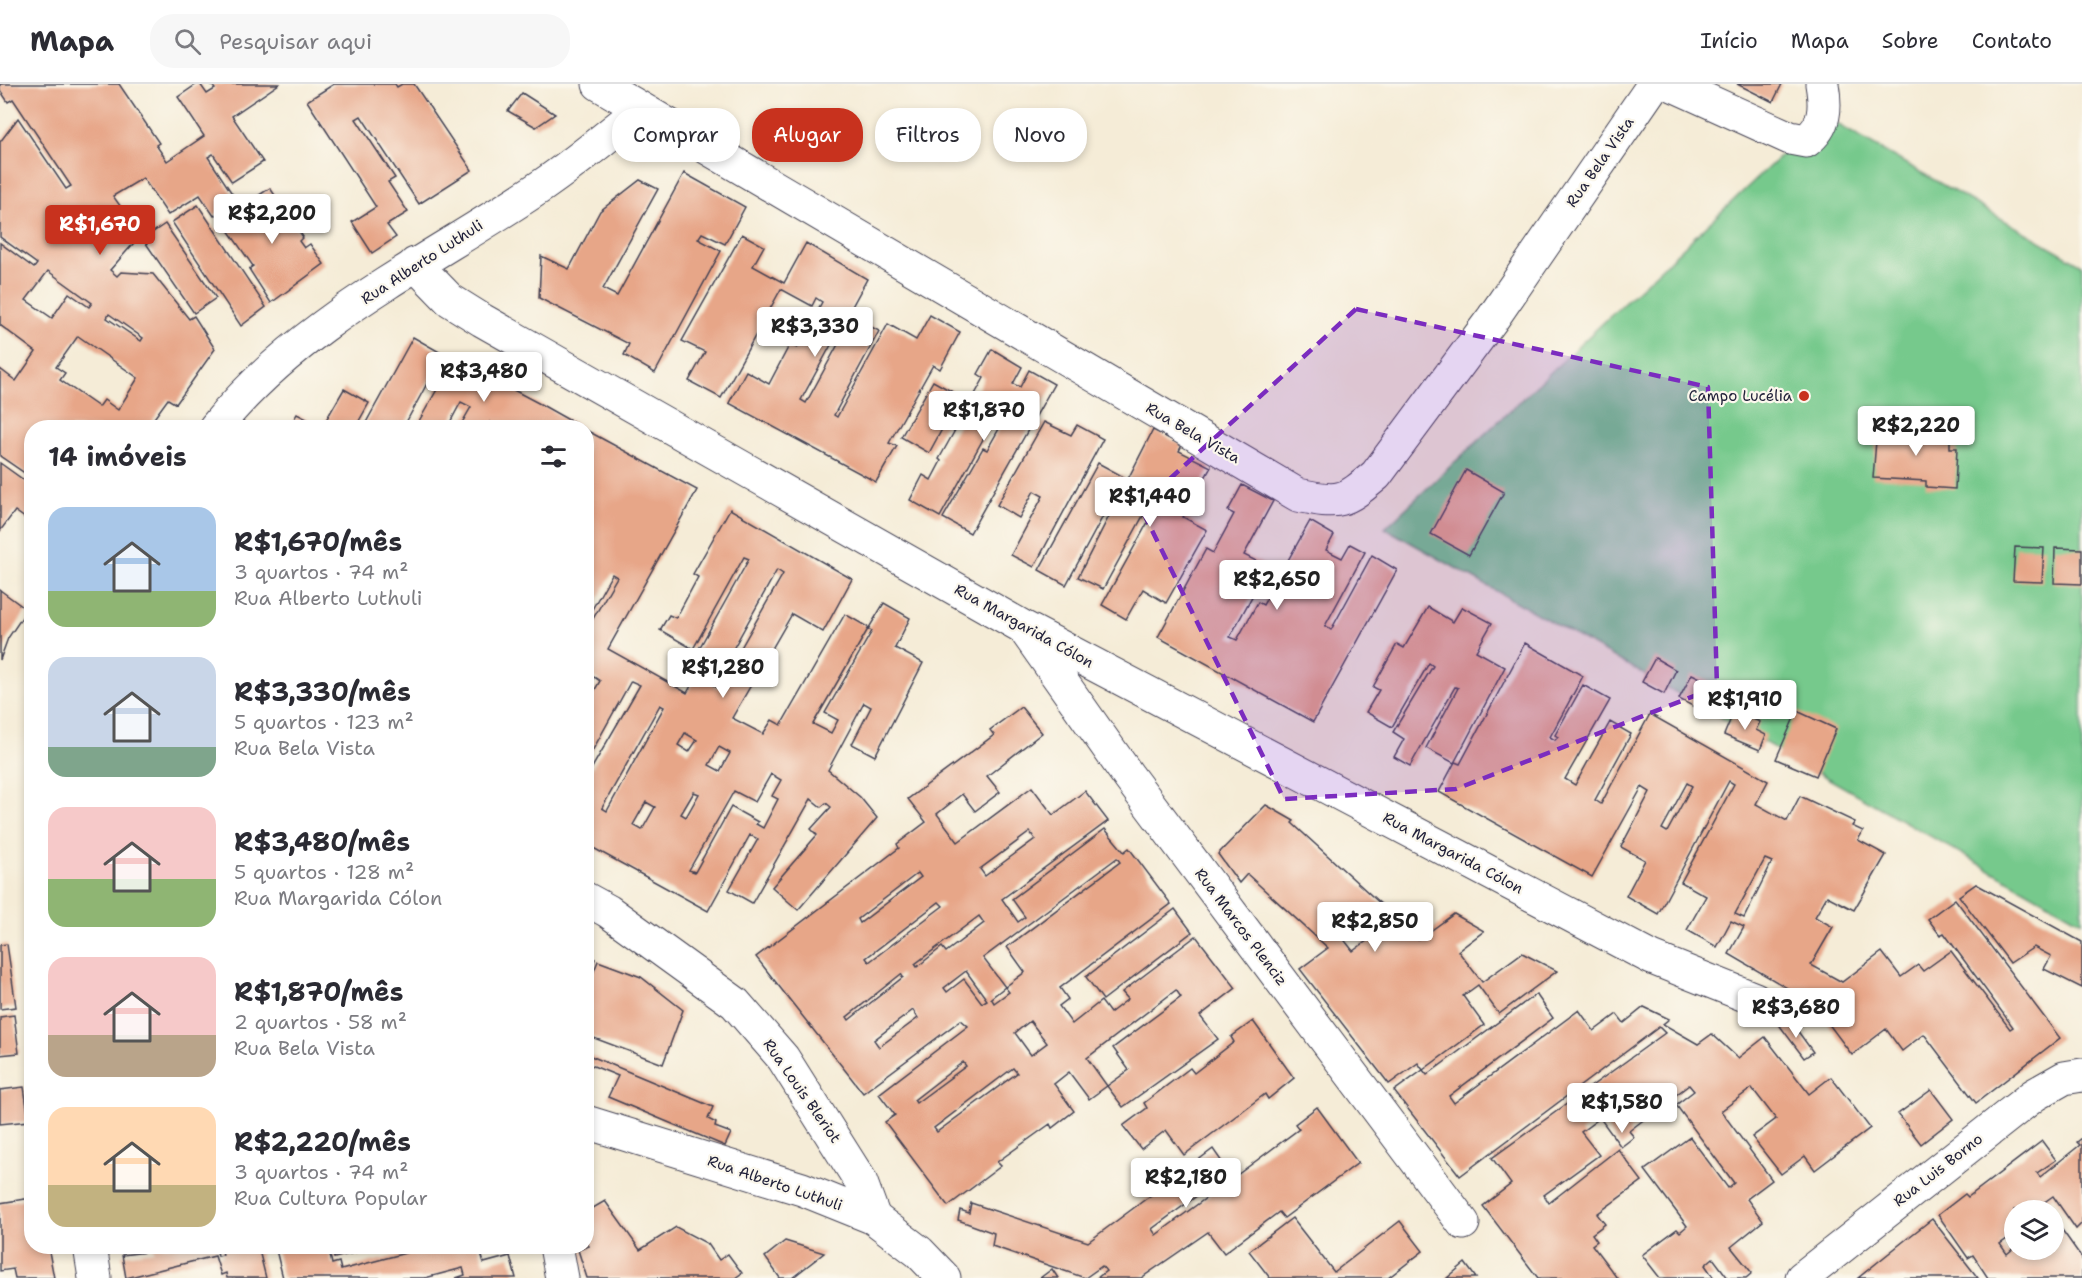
<!DOCTYPE html>
<html lang="pt">
<head>
<meta charset="utf-8">
<style>
  :root { --surface:#fff; --page:#f7f7f7; --text:#2b2b33; --muted:#7c7c81; --line:#e1e1e2; --accent:#c8321e }
  body { margin:0; font-family:"Shantell Sans",sans-serif; background:var(--page); color:var(--text); height:100vh; display:flex; flex-direction:column; font-size:22px; white-space:nowrap }
  * { box-sizing:border-box; margin:0 }
  p { font-size:20px; color:var(--muted) }
  .icon { flex:none; width:33px; height:33px; fill:none; stroke:currentColor; stroke-width:2; stroke-linecap:round; stroke-linejoin:round }
  .map { position:relative; flex:1; overflow:hidden }
  .sheet { position:absolute; left:24px; top:336px; width:570px; height:834px; display:flex; flex-direction:column; background:var(--surface); border-radius:24px; box-shadow:0 3px 9px #0003 }
  .sheet>* { flex:none }
  .guide { position:absolute; left:612px; top:24px; width:570px; height:54px; display:flex; gap:12px }
  .controls { position:absolute; left:2004px; top:1116px; display:grid; gap:12px }
  .controls a { display:grid; place-items:center; width:60px; height:60px; border-radius:50%; background:var(--surface); box-shadow:0 3px 9px #0003; font-size:30px }
  .price { position:absolute; translate:-50% -51px; padding:0 14px; border-radius:6px; background:#fff; color:#222; font-size:20px; line-height:39px; filter:drop-shadow(0 2px 3px #0008) }
  .price::after { content:''; position:absolute; left:50%; top:36px; width:18px; height:14px; margin-left:-9px; background:inherit; clip-path:polygon(0 0,100% 0,50% 100%) }
  .price.on { background:var(--accent); color:#fff }
  ul { padding:0; list-style:none }
  li { display:flex; align-items:center; gap:18px; height:150px; padding:0 24px }
  li span { display:grid; place-items:center; flex:none; width:168px; height:120px; border-radius:18px; color:#555 }
  li>.icon { margin-inline-start:auto }
  span .icon { width:72px; height:72px; fill:#fffc; stroke-width:1 }
  li b { font-size:26px }
  h2 { display:flex; justify-content:space-between; align-items:center; height:72px; padding:0 24px; font-size:26px }
  .tag { padding:0 21px; border-radius:24px; background:var(--surface); box-shadow:0 3px 9px #0003; font-size:21px; line-height:54px }
  .tag.on { background:var(--accent); color:#fff }
  header { display:flex; align-items:center; gap:36px; box-sizing:border-box; height:84px; padding:0 30px; background:var(--surface); border-bottom:2px solid var(--line) }
  header strong { font-size:28px }
  nav { display:flex; gap:33px; margin-inline-start:auto; font-size:21px }
  .search { width:420px; height:54px; background:var(--page); display:flex; align-items:center; gap:15px; box-sizing:border-box; padding:0 21px; border-radius:24px; color:var(--muted); font-size:22px }
  .map>svg:first-child { display:block }
  .pitch { fill:#76c98c; stroke:#4c7664; stroke-width:1.5 }
  .building { fill:#e7a688; fill-rule:evenodd }
  .lines { fill:none; stroke-linecap:round; stroke-linejoin:round }
  .minor-casing { stroke:#424052; stroke-width:35 }
  .minor { stroke:#fff; stroke-width:33 }
  .marked { fill:#7b2cbf; fill-opacity:0.2; stroke:#7b2cbf; stroke-width:4.5; stroke-dasharray:12 8; stroke-linejoin:round }
  .poi-dot { fill:#c8321e; stroke:#fbf7ec; stroke-width:2 }
  .labels { text-anchor:middle; stroke-width:4.5; stroke-linejoin:round; paint-order:stroke }
  .street-label { font-size:15px; fill:#22223b; stroke:#fbf7ec }
  .poi-label { font-size:15px; fill:#22223b; stroke:#fbf7ec; text-anchor:end }
</style>
</head>
<body>
<header>
<strong>Mapa</strong>
<div class="search"><svg class="icon" aria-label="search" viewBox="0 0 24 24"><circle cx="10" cy="10" r="6"/><path d="M15 15l6 6"/></svg>Pesquisar aqui</div>
<nav><a>Início</a><a>Mapa</a><a>Sobre</a><a>Contato</a></nav>
</header>
<div class="map">
<svg width="2082" height="1194" viewBox="0 0 2082 1194">
  <rect width="100%" height="100%" fill="#fbf7ec"/>
  <filter id="ink" filterUnits="userSpaceOnUse"><feTurbulence type="fractalNoise" baseFrequency=".0167" numOctaves="2"/><feDisplacementMap in="SourceGraphic" scale="12" xChannelSelector="R" yChannelSelector="G"/><feConvolveMatrix kernelMatrix="1 2 1 2 8 2 1 2 1" color-interpolation-filters="sRGB"/></filter>
  <filter id="wash" filterUnits="userSpaceOnUse"><feTurbulence type="fractalNoise" baseFrequency=".008" numOctaves="4" result="noise"/><feDisplacementMap in="SourceGraphic" scale="24" xChannelSelector="R" yChannelSelector="G"/><feGaussianBlur stdDeviation="1.35" result="paint"/><feColorMatrix in="noise" values="0 0 0 0 0 0 0 0 0 0 0 0 0 0 0 0 0 1.4 0 .05"/><feComposite in="paint" operator="in"/></filter>
  <g filter="url(#wash)">
    <rect width="100%" height="100%" fill="#f5ecd7"/>
    <path class="pitch" d="M1823 32 2082 181V838L1385 444Z"/>
    <g id="blocks">
      <g class="building">
        <path d="M0 0H119L159 59 156 61 167 77 204 52 178 13 197 0H200L207 10 215 5 211 0H279L232 32 263 78 232 98 213 70 208 73 237 117 214 132 200 111 168 131 143 94 113 112 141 151 110 186 117 192 121 188 153 190 189 235 194 232 215 265 176 320 168 315 147 344H32V394L0 372V285L16 297 36 268 0 241V159L34 184 37 180 0 153V58L18 34 66 105 71 102 13 15 8 18 0 6ZM48 187 92 219 89 223 69 209 52 234 26 216ZM109 230 143 254 141 257 107 234ZM78 252 138 294 118 326 104 316 99 323 60 296 65 289 56 283Z"/>
        <path d="M334 0H395L397 3 402 0H414L472 86 419 120 361 32 356 35 395 94 388 98 408 128 387 141 396 153 372 169 352 138 376 123 307 17Z"/>
        <path d="M1737 0H1782L1773 18Z"/>
        <path d="M522 9 555 30 536 43 508 27Z"/>
        <path d="M684 89 745 123 725 160 702 149 698 155 721 167 655 289 624 271 629 260 539 214 541 172 569 185 600 127 640 96 658 105 603 205 617 212Z"/>
        <path d="M270 104 303 153 299 157 304 164 310 160 324 180 271 219 249 185 253 182 221 136Z"/>
        <path d="M198 121 266 223 241 242 172 138Z"/>
        <path d="M165 140 216 214 194 229 143 155Z"/>
        <path d="M742 150 764 162 753 182 784 199 806 159 867 195 801 316 806 319 853 233 879 247 834 331 837 333 888 240 916 256 930 231 960 248 940 285 933 281 889 359 897 362 876 398 729 319 746 287 769 300 790 260 797 264 822 218 816 214 812 222 781 205 721 314 689 297 705 268 682 257Z"/>
        <path d="M413 253 443 270 403 344H363Z"/>
        <path d="M992 265 1022 283 1013 300 1020 303 1029 286 1054 300 970 449 943 434 983 364 987 366 1000 343 992 339 940 433 910 416 923 391 931 396 941 377 939 375 984 294 978 290Z"/>
        <path d="M447 271 542 321 583 344H497L490 338 487 344H459L471 323 461 318 447 344H415L439 302 433 298Z"/>
        <path d="M933 297 960 312 929 369 901 353Z"/>
        <path d="M344 305 369 319 355 344H289L297 330 322 343Z"/>
        <path d="M1044 338 1071 351 1077 341 1103 355 1034 483 1011 471 1043 412 1034 407 1019 434 997 421Z"/>
        <path d="M1877 344 1950 349V364H1957L1955 405 1926 403V397L1873 394Z"/>
        <path d="M586 346 697 406 608 565 687 609 701 584 691 579 749 475 744 473 693 565 660 546 669 531 676 534 698 493 693 490 730 425 852 495 823 548 792 530 732 634 763 650 772 636 781 641 845 530 869 544 884 519 910 534 895 564 923 579 875 672 852 660 871 623 864 619 828 686 860 713 877 734 798 826 772 803 817 751 811 745 831 723 826 719 821 723 811 715 752 819 729 806 758 755 750 751 708 827 586 760V694L640 601 631 597 586 678V621L600 597 594 593 586 607V547L617 493 612 490 586 536ZM777 486 783 490 718 604 713 601ZM868 545 872 547 825 629 838 636 831 649 813 640ZM660 621 664 623 607 727 602 724ZM685 649 697 656 689 668 678 661ZM719 663 730 669 720 687 709 681ZM771 690 781 696 772 712 778 715 763 744 756 740 758 738 731 723 695 788 689 786 734 707 755 718ZM694 708 699 710 686 733 681 730ZM646 718 655 723 642 746 633 741Z"/>
        <path d="M1153 346 1182 361 1179 367 1211 383 1183 433 1207 446 1166 519 1143 505 1126 535 1102 521 1168 402 1161 399 1103 505 1078 493Z"/>
        <path d="M0 379 32 402V439L15 427 0 447Z"/>
        <path d="M1098 379 1124 393 1066 501 1039 486Z"/>
        <path d="M1466 386 1504 408 1469 471 1431 450Z"/>
        <path d="M1242 401 1273 417 1244 471 1268 483 1230 553 1237 556 1258 518 1263 521 1310 437 1334 451 1326 466 1342 474 1350 460 1365 468 1325 542 1331 546 1372 471 1397 486 1313 638 1158 553 1206 465 1213 469 1234 430 1228 427Z"/>
        <path d="M2015 463 2044 464 2042 498 2013 497Z"/>
        <path d="M2055 464 2082 465V500L2054 499Z"/>
        <path d="M0 506 27 526 8 554 0 576Z"/>
        <path d="M1428 523 1453 538 1462 523 1492 539 1476 567 1505 583 1454 679 1426 664 1458 604 1455 603 1410 682 1394 673 1404 655 1393 648 1433 582 1429 579 1392 643 1366 628 1379 606 1373 603 1397 560 1404 564Z"/>
        <path d="M1525 559 1583 592 1550 653 1555 656 1558 653 1555 651 1583 601 1610 616 1565 695 1575 701 1610 638 1631 650 1595 716 1601 720 1650 630 1768 697 1756 720 1787 737 1800 712 1855 738 1852 742 1863 747 1858 756 1886 771 1854 826 1827 812 1815 833 1833 843 1811 881 1842 898 1882 868 1901 893 1918 881 1923 887 1951 867 2010 945 2013 943 1944 849 1940 851 1928 835 1955 815 2060 954 1976 1019 1924 950 1902 967 1886 945 1852 971 1813 919 1729 870 1744 843 1731 837 1717 863 1687 846 1706 812 1681 798 1734 700 1729 697 1658 830 1626 812 1645 776 1621 763 1650 708 1642 703 1592 793 1439 708 1455 678 1460 680ZM1687 699 1692 702 1667 748 1662 745ZM1765 775 1772 778 1744 834 1735 830Z"/>
        <path d="M1655 574 1676 586 1664 610 1642 598Z"/>
        <path d="M1692 590 1715 601 1702 627 1679 615Z"/>
        <path d="M1021 623 1042 649 987 692 1000 708 975 727 962 710 937 730 958 758 1032 703 1053 731 1085 707 1108 737 1002 815 1018 838 1025 833 1012 815 1105 745 1124 768 1129 764 1171 820 1060 904 1068 915 1059 922 1072 940 1101 917 1110 929 1128 915 1122 908 1196 852 1236 904 1200 932 1218 955 1123 1023 1107 1002 1089 1015 1069 988 1054 1000 1074 1027 1052 1044 1050 1040 997 1078 1001 1082 948 1122 885 1038 895 1031 879 1010 968 942 961 936 863 1009 756 873 899 764 897 760 926 738 908 715 994 651 990 646ZM1030 748 1035 755 985 792 980 785ZM1117 774 1120 778 1007 863 1025 888 1005 903 983 874ZM918 789 921 793 860 839 858 835ZM939 818 943 822 869 878 866 874ZM979 832 984 839 946 868 942 863 917 883 915 880ZM966 887 987 916 982 919 964 895 947 908 944 904ZM901 890 903 893 849 936 847 933ZM1005 903 1009 908 994 919 991 914ZM1176 906 1181 913 1113 964 1129 986 1107 1002 1087 974ZM913 926 918 934 879 963 874 956ZM1030 937 1047 959 1031 971 1015 949ZM963 978 966 982 916 1019 914 1016ZM1013 984 1017 989 937 1048 934 1044Z"/>
        <path d="M1734 627 1760 638 1756 646 1766 651 1760 666 1724 651Z"/>
        <path d="M1797 627 1836 645 1816 692 1776 675Z"/>
        <path d="M1266 721 1294 737 1292 739 1384 823 1342 853 1353 867 1401 832 1418 856 1454 830 1484 847 1458 867 1482 898 1522 869 1557 887 1499 930 1478 901 1463 912 1484 941 1423 986 1418 979 1389 1000 1300 885 1328 864 1247 790 1239 799 1218 770Z"/>
        <path d="M1976 800 2082 858V904L2044 885 2051 872 2034 863 2010 879 1959 812Z"/>
        <path d="M1175 825 1192 848 1103 916 1086 893Z"/>
        <path d="M7 860 16 923 0 925V861Z"/>
        <path d="M586 871 595 875 587 896H586Z"/>
        <path d="M598 877 641 893 683 926 663 980 586 951V907Z"/>
        <path d="M1536 910 1553 934 1449 1012 1454 1019 1579 926 1594 947 1617 930 1624 939 1644 923 1669 935 1663 940 1698 960 1712 950 1738 974 1765 953 1809 1010 1831 993 1870 1044 1815 1086 1805 1072 1781 1090 1752 1053 1776 1035 1752 1004 1721 1027 1772 1096 1747 1115 1763 1137 1731 1163 1752 1189 1746 1194H1728L1713 1174 1705 1181 1714 1194H1660L1642 1171 1677 1145 1680 1148 1687 1142 1645 1086 1690 1053 1728 1104 1734 1099 1676 1021 1694 1007 1689 1001 1629 1047 1634 1053 1621 1063 1600 1034 1581 1048 1599 1071 1544 1111 1549 1119 1618 1065 1642 1097 1597 1130 1605 1140 1592 1150 1597 1157 1592 1161 1617 1194H1538L1483 1122 1511 1100 1492 1074 1665 949 1659 943 1460 1092 1394 1007 1423 986 1427 991Z"/>
        <path d="M14 931 19 969 0 971V933Z"/>
        <path d="M1789 935 1813 968 1804 974 1780 942Z"/>
        <path d="M1253 937 1294 994 1268 1015 1265 1010 1184 1071 1166 1046 1141 1065 1123 1042 1147 1024 1144 1019 1190 984 1194 989 1234 958 1231 953Z"/>
        <path d="M586 970 713 1023 708 1035 716 1039 715 1043 731 1049 725 1062 608 1013 618 992 586 979Z"/>
        <path d="M24 1003 29 1037 0 1040V1006Z"/>
        <path d="M1931 1006 1953 1035 1921 1060 1898 1030Z"/>
        <path d="M1317 1023 1358 1079 1284 1134 1279 1128 1224 1169 1208 1148 1141 1194H1097L1106 1187 1102 1182 1085 1194 992 1162 994 1149 958 1136 960 1126 969 1129 971 1119 1088 1158 1213 1065 1229 1088 1152 1145 1156 1151 1299 1045 1295 1040Z"/>
        <path d="M2082 1054V1139L2076 1145 2053 1112 2033 1126H2014V1150L2000 1160 2007 1170 2014 1164 2054 1166 2055 1136 2082 1174V1194H1988L1973 1171 1968 1174 1938 1131 1965 1110 1968 1113 2042 1057 2056 1076 2037 1089 2040 1093 2080 1061 2077 1058Z"/>
        <path d="M32 1114V1162H48L54 1194H15L13 1185 0 1187V1119Z"/>
        <path d="M605 1117 640 1166 676 1143 708 1160 719 1176 728 1170 742 1189 735 1194H587L578 1166 589 1162 586 1156V1141L589 1138 586 1128Z"/>
        <path d="M1292 1134 1334 1188 1400 1137 1423 1167 1388 1194H1270L1249 1167Z"/>
        <path d="M1932 1135 1978 1194H1858L1909 1153Z"/>
        <path d="M785 1157 824 1169 792 1194H780L765 1173Z"/>
        <path d="M153 1162H216L218 1172 223 1171 221 1162H258L266 1194H227L226 1189 221 1191 215 1172 126 1194 122 1171 154 1167Z"/>
        <path d="M275 1162H328L332 1180 339 1178 341 1186 432 1162H479L484 1179 510 1172 516 1194H456L465 1191 463 1184 425 1194H283Z"/>
        <path d="M331 1162H376L377 1163 334 1174Z"/>
        <path d="M1465 1179 1476 1194H1447Z"/>
        <path d="M1052 1185 1058 1194H1040Z"/>
      </g>
    </g>
  </g>
  <g filter="url(#ink)">
    <use href="#blocks" fill-opacity="0" stroke="#424052" stroke-width="1.5"/>
    <g class="lines">
      <defs>
        <g id="minor">
          <path d="M599 0 1298 411C1340 420 1344 418 1376 391L1493 234 1654 0"/>
          <path d="M1671 0 1790 54 1806 57C1826 42 1826 23 1822 0"/>
          <path d="M415 180 450 216 482 236 1023 543 1652 874 1755 915"/>
          <path d="M215 344C301 236 431 177 543 101 577 78 608 51 640 26"/>
          <path d="M1026 547 1129 693 1463 1139"/>
          <path d="M586 815 608 827 735 919 783 974 860 1096 874 1134"/>
          <path d="M586 1038 802 1105 874 1134 919 1168 944 1194"/>
          <path d="M90 1162 95 1194"/>
          <path d="M556 1162 562 1194"/>
          <path d="M1802 1194 2034 1011 2064 994 2082 991"/>
        </g>
      </defs>
      <use href="#minor" class="minor-casing"/>
      <use href="#minor" class="minor"/>
    </g>
  </g>
  <path class="marked" d="M1356 225 1708 303 1717 603 1456 705 1284 715 1140 422Z"/>
  <circle class="poi-dot" cx="1804" cy="312" r="6"/>
  <g class="labels">
    <g class="street-label">
      <text transform="translate(1600 78) rotate(-55)" y="5">Rua Bela Vista</text>
      <text transform="translate(422 178) rotate(-33)" y="5">Rua Alberto Luthuli</text>
      <text transform="translate(1193 349) rotate(30)" y="5">Rua Bela Vista</text>
      <text transform="translate(1024 542) rotate(29)" y="5">Rua Margarida Cólon</text>
      <text transform="translate(1453 769) rotate(28)" y="5">Rua Margarida Cólon</text>
      <text transform="translate(1241 843) rotate(53)" y="5">Rua Marcos Plenciz</text>
      <text transform="translate(802 1007) rotate(55)" y="5">Rua Louis Bleriot</text>
      <text transform="translate(1938 1086) rotate(-38)" y="5">Rua Luis Borno</text>
      <text transform="translate(775 1099) rotate(19)" y="5">Rua Alberto Luthuli</text>
    </g>
    <g class="poi-label">
      <text x="1792" y="317">Campo Lucélia</text>
    </g>
  </g>
</svg>
<div class="controls">
<a><svg class="icon" aria-label="layers" viewBox="0 0 24 24"><path d="M12 4l9 5-9 5-9-5zM3 14l9 5 9-5"/></svg></a>
</div>
<b class="price" style="left:272px;top:161px">R$2,200</b>
<b class="price on" style="left:100px;top:172px">R$1,670</b>
<b class="price" style="left:815px;top:274px">R$3,330</b>
<b class="price" style="left:484px;top:319px">R$3,480</b>
<b class="price" style="left:984px;top:358px">R$1,870</b>
<b class="price" style="left:1916px;top:373px">R$2,220</b>
<b class="price" style="left:1150px;top:444px">R$1,440</b>
<b class="price" style="left:1277px;top:527px">R$2,650</b>
<b class="price" style="left:723px;top:615px">R$1,280</b>
<b class="price" style="left:1745px;top:647px">R$1,910</b>
<b class="price" style="left:1375px;top:869px">R$2,850</b>
<b class="price" style="left:1796px;top:955px">R$3,680</b>
<b class="price" style="left:1622px;top:1050px">R$1,580</b>
<b class="price" style="left:1186px;top:1125px">R$2,180</b>
<div class="guide">
<a class="tag">Comprar</a>
<a class="tag on">Alugar</a>
<a class="tag">Filtros</a>
<a class="tag">Novo</a>
</div>
<section class="sheet">
<h2>14 imóveis<svg class="icon" aria-label="filters" viewBox="0 0 24 24"><path d="M4 7h16M4 17h16"/><circle cx="9" cy="7" r="2"/><circle cx="15" cy="17" r="2"/></svg></h2>
<ul>
<li><span style="background:linear-gradient(#a9c7e8 70%,#8fb573 0)"><svg class="icon" aria-label="home" viewBox="0 0 24 24"><path d="M3 11l9-7 9 7M6 9v11h12V9"/></svg></span><div><b>R$1,670/mês</b><p>3 quartos · 74 m²</p><p>Rua Alberto Luthuli</p></div></li>
<li><span style="background:linear-gradient(#c9d6e8 75%,#7fa58c 0)"><svg class="icon" aria-label="home" viewBox="0 0 24 24"><path d="M3 11l9-7 9 7M6 9v11h12V9"/></svg></span><div><b>R$3,330/mês</b><p>5 quartos · 123 m²</p><p>Rua Bela Vista</p></div></li>
<li><span style="background:linear-gradient(#f6c9c9 60%,#8fb573 0)"><svg class="icon" aria-label="home" viewBox="0 0 24 24"><path d="M3 11l9-7 9 7M6 9v11h12V9"/></svg></span><div><b>R$3,480/mês</b><p>5 quartos · 128 m²</p><p>Rua Margarida Cólon</p></div></li>
<li><span style="background:linear-gradient(#f6c9c9 65%,#b9a48a 0)"><svg class="icon" aria-label="home" viewBox="0 0 24 24"><path d="M3 11l9-7 9 7M6 9v11h12V9"/></svg></span><div><b>R$1,870/mês</b><p>2 quartos · 58 m²</p><p>Rua Bela Vista</p></div></li>
<li><span style="background:linear-gradient(#ffd9b3 65%,#c2b280 0)"><svg class="icon" aria-label="home" viewBox="0 0 24 24"><path d="M3 11l9-7 9 7M6 9v11h12V9"/></svg></span><div><b>R$2,220/mês</b><p>3 quartos · 74 m²</p><p>Rua Cultura Popular</p></div></li>
</ul>
</section>
</div>
</body>
</html>
